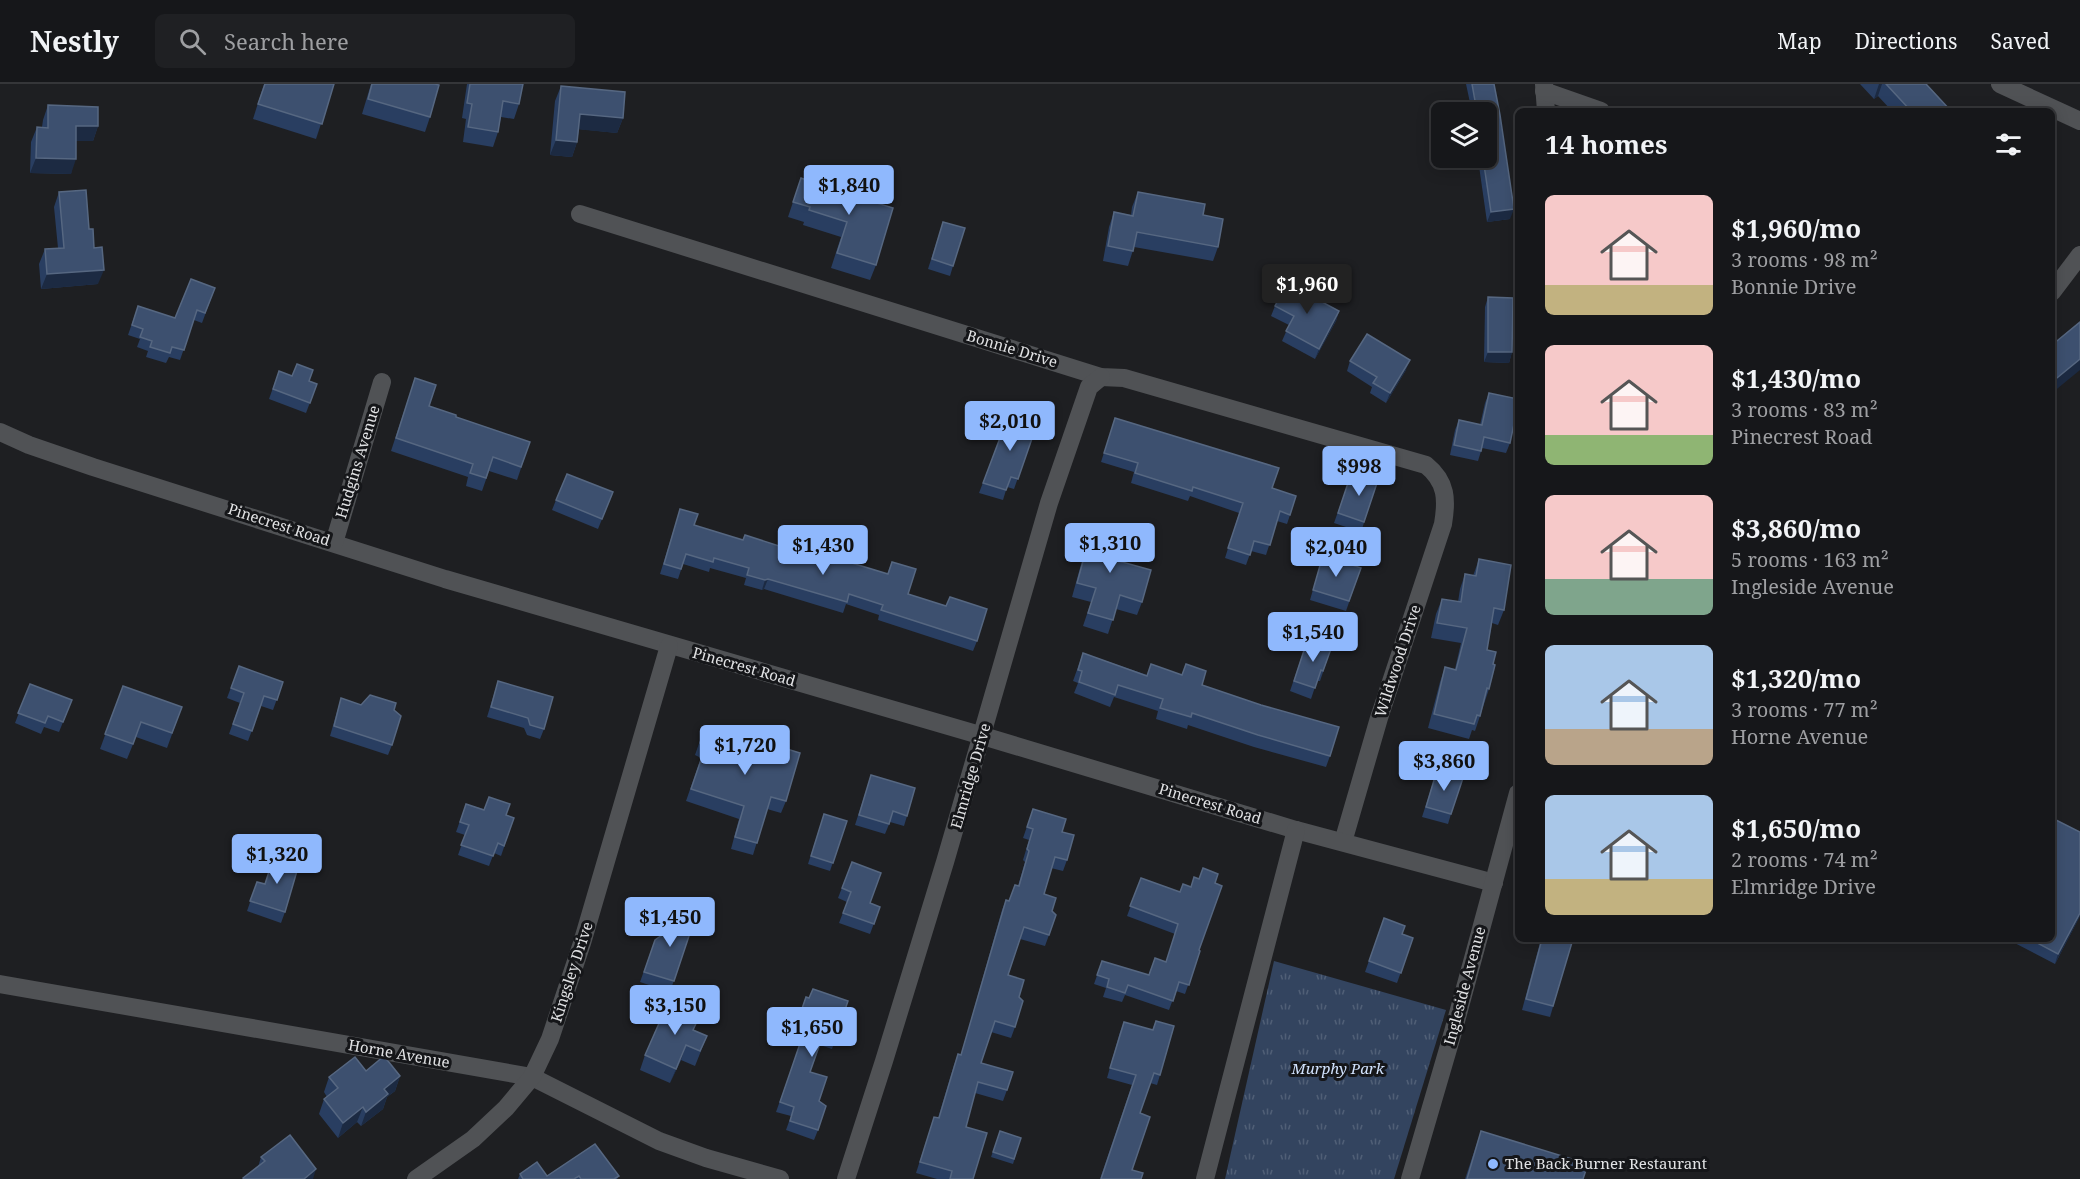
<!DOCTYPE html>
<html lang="en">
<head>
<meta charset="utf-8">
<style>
  :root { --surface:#16171a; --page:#1f2023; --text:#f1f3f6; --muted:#9e9fa2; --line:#353639; --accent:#8fb8fd }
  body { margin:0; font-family:"Noto Serif",serif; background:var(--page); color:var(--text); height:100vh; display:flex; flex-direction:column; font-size:22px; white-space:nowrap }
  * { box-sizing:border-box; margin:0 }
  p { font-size:20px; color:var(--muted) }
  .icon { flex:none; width:33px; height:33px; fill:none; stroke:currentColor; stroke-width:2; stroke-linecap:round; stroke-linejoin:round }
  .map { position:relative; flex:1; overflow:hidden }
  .drawer { position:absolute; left:1515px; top:24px; width:540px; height:834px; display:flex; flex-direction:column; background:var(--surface); border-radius:9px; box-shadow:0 3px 15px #0003,0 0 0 2px var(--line) }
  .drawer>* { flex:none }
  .buttons { position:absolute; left:1431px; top:18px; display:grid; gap:12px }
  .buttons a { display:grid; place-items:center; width:66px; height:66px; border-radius:9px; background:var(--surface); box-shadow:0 3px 15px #0003,0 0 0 2px var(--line); font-size:30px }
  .price { position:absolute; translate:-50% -51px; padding:0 14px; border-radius:6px; background:var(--accent); color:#111; font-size:20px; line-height:39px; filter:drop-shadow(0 2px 3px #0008) }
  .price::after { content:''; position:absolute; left:50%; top:36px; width:18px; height:14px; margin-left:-9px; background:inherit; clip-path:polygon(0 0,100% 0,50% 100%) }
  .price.current { background:#222; color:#fff }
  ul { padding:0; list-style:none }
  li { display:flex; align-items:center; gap:18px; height:150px; padding:0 30px }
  li span { display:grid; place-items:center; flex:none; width:168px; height:120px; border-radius:9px; color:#555 }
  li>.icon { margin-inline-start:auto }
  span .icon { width:72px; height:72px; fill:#fffc; stroke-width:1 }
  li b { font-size:26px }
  h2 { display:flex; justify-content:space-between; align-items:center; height:72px; padding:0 30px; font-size:26px }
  header { display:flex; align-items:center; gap:36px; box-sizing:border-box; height:84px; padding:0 30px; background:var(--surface); border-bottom:2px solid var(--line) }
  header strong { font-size:28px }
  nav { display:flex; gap:33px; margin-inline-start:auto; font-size:21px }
  .search { width:420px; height:54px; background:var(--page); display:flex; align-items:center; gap:15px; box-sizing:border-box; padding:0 21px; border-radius:9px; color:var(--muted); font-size:22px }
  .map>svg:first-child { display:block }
  .grass { fill:url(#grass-tufts) }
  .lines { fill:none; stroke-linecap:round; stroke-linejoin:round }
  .minor { stroke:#505255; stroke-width:18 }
  .wall { fill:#293e61 }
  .shaded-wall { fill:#1c2a42 }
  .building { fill:#3d506f; stroke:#566781; stroke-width:1.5 }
  .poi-dot { fill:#8fb8fd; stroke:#151619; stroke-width:2 }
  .labels { text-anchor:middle; stroke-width:6; stroke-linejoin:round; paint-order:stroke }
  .street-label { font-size:15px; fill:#e1e2e4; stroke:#151619 }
  .park-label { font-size:15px; font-style:italic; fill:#d1e2fd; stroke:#151619 }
  .poi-label { font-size:15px; fill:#e1e2e4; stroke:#151619; text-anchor:start }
</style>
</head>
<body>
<header>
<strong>Nestly</strong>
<div class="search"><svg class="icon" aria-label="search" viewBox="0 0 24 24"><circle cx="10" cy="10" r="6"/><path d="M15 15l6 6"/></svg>Search here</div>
<nav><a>Map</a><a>Directions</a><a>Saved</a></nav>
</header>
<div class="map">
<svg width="2080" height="1095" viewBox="0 0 2080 1095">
  <defs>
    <pattern id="grass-tufts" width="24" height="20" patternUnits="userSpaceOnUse" patternTransform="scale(1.5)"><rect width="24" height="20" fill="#33445f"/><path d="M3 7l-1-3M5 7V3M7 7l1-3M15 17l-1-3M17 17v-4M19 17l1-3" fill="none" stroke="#505f76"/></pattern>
  </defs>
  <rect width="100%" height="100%" fill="#1e1f22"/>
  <path class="grass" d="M1274 877 1446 926 1394 1095H1225Z"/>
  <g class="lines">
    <g class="minor">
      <path d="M1544 0 1546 27"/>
      <path d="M2000 0 2080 37"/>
      <path d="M1544 7 1601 27"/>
      <path d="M580 130 1101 293 1124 294 1426 381C1447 398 1447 416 1443 440L1379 634 1343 758"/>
      <path d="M2052 208 2080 171"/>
      <path d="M0 348 29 361 93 383 445 495 983 652 1296 746 1494 799"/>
      <path d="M334 459 382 298"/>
      <path d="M0 900 532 993 659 1057 706 1074 780 1095"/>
      <path d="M416 1095 473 1055 506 1024 532 993 550 955 582 859 669 562"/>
      <path d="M846 1095 884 977 945 778 1049 419 1089 303 1101 293"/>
      <path d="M1205 1095 1296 746"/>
      <path d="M1410 1095 1453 948 1518 709"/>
    </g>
  </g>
  <g class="wall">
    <path d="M264 0H334L316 55 253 35Z"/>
    <path d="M371 0H435L430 33 425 48 362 30Z"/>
    <path d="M467 0H523L519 20 514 35 501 33 498 48 493 63 463 58 466 35 462 34Z"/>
    <path d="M1466 0H1494L1510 135 1487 138 1478 75V74H1486V28H1472Z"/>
    <path d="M1860 0H1926L1951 27H1892L1878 12 1874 15Z"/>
    <path d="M561 2 623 34 617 49 579 45 577 58 572 73 550 71 555 17Z"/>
    <path d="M48 21 98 42 93 57H76L71 90 30 89 31 58 37 43H42L43 36Z"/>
    <path d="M801 94 864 115 876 181 870 196 831 184 841 153 803 141 804 138 788 133Z"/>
    <path d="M59 108 89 145 98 200 41 205 39 180 45 165 58 164 54 123Z"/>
    <path d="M1138 108 1203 131 1218 163 1213 177 1134 163 1128 182 1103 177 1109 143 1114 128 1131 131 1132 123Z"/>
    <path d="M943 138 953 182 950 192 928 185Z"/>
    <path d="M215 204 202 239 194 236 180 276 169 273 166 279 146 273 148 267 137 263 140 255 128 251 138 222 175 234Z"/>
    <path d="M1310 211 1339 227 1336 237 1315 275 1282 257 1289 241 1271 232 1275 222Z"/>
    <path d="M1488 213 1512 268 1509 279 1484 278 1485 223Z"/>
    <path d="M1350 277 1406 286 1386 319 1370 309 1372 303 1347 287Z"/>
    <path d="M279 287 317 300 306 329 269 315Z"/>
    <path d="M415 294 429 322 456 333 530 358 517 396 489 387 482 407 466 402 468 393 391 367Z"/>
    <path d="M1489 309 1510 359 1506 369 1482 364 1478 377 1450 371 1455 346 1459 336 1480 341 1485 319Z"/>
    <path d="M1009 330 1037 340 1014 405 1007 403 1003 416 979 409Z"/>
    <path d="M1115 334 1272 404 1290 431 1287 440 1277 437 1266 471 1251 467 1246 481 1225 474 1239 429 1190 412 1188 417 1131 399 1134 388 1101 378Z"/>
    <path d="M1379 393 1361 448 1334 439 1349 396 1358 399Z"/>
    <path d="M613 408 598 445 552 426 556 416Z"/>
    <path d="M680 425 694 441 743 456 887 490 892 478 908 510 977 557 973 567 878 536 879 531 846 520 843 529 764 505 762 506 744 501 746 494 710 484 709 488 683 480 678 495 660 490Z"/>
    <path d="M1093 441 1142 518 1137 531 1116 525 1108 550 1083 542 1091 518 1072 513 1088 455Z"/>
    <path d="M1323 471 1361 484 1346 527 1310 516Z"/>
    <path d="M1479 475 1504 526 1498 541 1492 539 1487 566 1493 580 1489 605 1475 647 1472 646 1469 655 1428 644 1440 598 1445 583 1455 585 1461 559 1431 554 1436 530 1442 515 1458 518 1460 505 1465 490 1473 492Z"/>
    <path d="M1308 554 1332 562 1320 597H1317L1311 615 1290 607Z"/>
    <path d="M1083 569 1147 591 1202 601 1330 672 1326 683 1254 663 1188 641 1187 645 1156 635 1158 627 1114 613 1110 623 1074 609 1078 599 1073 597Z"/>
    <path d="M239 582 283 598 273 626 261 622 248 657 229 650 240 619 227 614Z"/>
    <path d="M498 597 544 645 540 655 527 651 524 644 487 633Z"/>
    <path d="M30 600 72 616 59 648 44 643 41 650 15 639Z"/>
    <path d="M123 602 182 623 167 664 136 653 127 675 100 665Z"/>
    <path d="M341 614 361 621 394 626 392 661 388 671 330 652Z"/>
    <path d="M705 642 786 717 781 729 767 725 753 771 731 765 739 735 686 717 701 674 695 671Z"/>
    <path d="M1437 686 1451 730 1448 740 1422 733Z"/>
    <path d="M871 691 907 732 904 742 890 738 885 750 855 741Z"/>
    <path d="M466 720 514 734 501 772 494 769 489 782 458 771 465 751 456 748Z"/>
    <path d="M1033 725 1062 748 1067 776 1063 787 1051 784 1044 810 1052 827 1049 851 1045 862 1020 855 1008 891 1019 913 1015 943 1011 954 991 948 981 979 1007 1006 1003 1017 975 1009 966 1043 973 1095H937L916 1089 934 1033 938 1034 954 981 958 970 961 971 1002 826 1006 816 1009 817 1018 802 1025 778 1023 776 1029 756 1023 754Z"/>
    <path d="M824 730 847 737 830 787 808 780Z"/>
    <path d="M2080 748V832L2055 880 2007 855H2052Z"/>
    <path d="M852 778 870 819 880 823 870 850 839 839 847 818 838 814Z"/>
    <path d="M1141 794 1180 808 1191 803 1199 795 1215 799 1199 866 1200 867 1185 910 1176 907 1169 926 1125 911 1122 918 1103 913 1106 904 1094 900 1102 877 1149 891 1166 878 1175 850 1127 832Z"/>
    <path d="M257 798 264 800 285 828 281 839 247 827Z"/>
    <path d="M695 834 670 908 640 898 655 856 662 851 672 838Z"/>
    <path d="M1384 834 1402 850 1413 854 1397 899 1365 888Z"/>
    <path d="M1541 855H1573L1550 933 1522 926Z"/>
    <path d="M806 913 848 917 832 965 820 961 810 988 819 1017 818 1046 814 1056 786 1046 791 1032 776 1028 803 952 794 948Z"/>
    <path d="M1156 937 1160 991 1157 1001 1150 999 1140 1029 1132 1086 1100 1095 1132 1001 1107 994 1120 948 1124 938 1152 946Z"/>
    <path d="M694 946 707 952 695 982 681 976 670 999 640 986 645 971Z"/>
    <path d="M366 987 400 992 395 1007 387 1013 383 1025 361 1042 357 1038 338 1054 319 1030 324 1015 327 1013 324 1008 329 993Z"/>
    <path d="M1000 1047 1021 1054 1013 1080 991 1073Z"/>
    <path d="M1481 1047 1583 1095H1465Z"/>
    <path d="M261 1073 313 1095H243L258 1083Z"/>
    <path d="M520 1090 547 1092H619L617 1095H518Z"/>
  </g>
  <g class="shaded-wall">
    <path d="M1879 0H1882L1878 12 1874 15Z"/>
    <path d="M580 30 623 34 617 49 575 45Z"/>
    <path d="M76 42H98L93 57H71Z"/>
    <path d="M556 56 577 58 572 73 550 71Z"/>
    <path d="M36 74 76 75 71 90 30 89Z"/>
    <path d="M1514 125 1510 135 1487 138 1491 128Z"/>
    <path d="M104 186 98 200 41 205 47 190Z"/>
    <path d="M1339 227 1336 237 1315 275 1319 265Z"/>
    <path d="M1488 268H1512L1509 279 1484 278Z"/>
    <path d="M2080 275V286L2052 309V298Z"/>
    <path d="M1410 276 1406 286 1386 319 1390 309Z"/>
    <path d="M768 495 764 505 762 506 765 496Z"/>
    <path d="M2080 829V832L2055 880 2058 870Z"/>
    <path d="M686 961 681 976 670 999 676 985Z"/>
    <path d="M400 992 395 1007 387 1013 383 1025 361 1042 366 1028 384 1005Z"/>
    <path d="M363 1023 357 1038 338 1054 343 1039Z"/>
    <path d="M316 1085 313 1095H304Z"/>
  </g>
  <g class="building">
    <path d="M265 0H334L322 40 258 20Z"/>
    <path d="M372 0H435L439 1 430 33 368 15Z"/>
    <path d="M470 0H523L519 20 503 17 498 48 468 43 472 20 467 19Z"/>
    <path d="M1472 0H1494L1500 31 1514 125 1491 128 1483 74H1486V28H1477Z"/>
    <path d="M1886 0H1926L1951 27H1911Z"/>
    <path d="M561 2 625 8 623 34 580 30 577 58 556 56Z"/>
    <path d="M48 21 98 23V42H76V75L36 74 37 43 48 44Z"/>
    <path d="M817 93 866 108 864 115 893 124 876 181 837 169 847 138 809 126 810 123 793 118 801 94 815 99Z"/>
    <path d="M86 106 89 145H93L94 164 102 163 104 186 47 190 45 165 64 164 59 108Z"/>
    <path d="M1138 108 1205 120 1203 131 1223 135 1218 163 1137 148 1133 167 1108 162 1114 128 1133 132Z"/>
    <path d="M943 138 965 144 953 182 932 175Z"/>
    <path d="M191 195 215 204 205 229 197 226 184 266 172 263 170 269 150 263 152 257 140 253 143 245 132 241 138 222 175 234Z"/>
    <path d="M1289 196 1311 208 1309 211 1339 227 1319 265 1286 247 1294 232 1275 222Z"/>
    <path d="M1488 213 1513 214 1512 268H1488Z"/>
    <path d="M2080 238V275L2052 298V261Z"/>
    <path d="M1367 250 1410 276 1390 309 1373 299 1377 293 1350 277Z"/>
    <path d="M297 280 313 286 309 297 317 300 310 319 273 305 279 287 292 292Z"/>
    <path d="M415 294 436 301 429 322 456 331V333L530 358 521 383 493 373 486 394 470 389 473 380 396 354Z"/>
    <path d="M1489 309 1518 315V321L1510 359 1484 353 1481 367 1454 361 1459 336 1482 341Z"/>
    <path d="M1009 330 1037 340 1018 395 1011 393 1006 406 983 399Z"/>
    <path d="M1115 334 1279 384 1272 404 1296 412 1290 431 1280 427 1270 461 1254 457 1250 471 1228 464 1243 419 1193 403 1192 407 1135 389 1138 379 1104 369Z"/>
    <path d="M1362 387 1379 393 1364 438 1338 429 1349 396 1358 399Z"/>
    <path d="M567 390 613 408 602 435 556 416Z"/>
    <path d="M680 425 698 430 694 441 743 456 745 451 807 471 809 466 888 490 892 478 916 485 908 510 946 522 950 513 987 525 977 557 881 526 883 521 849 510 847 518 768 495 765 496 747 491 749 484 714 474 713 478 686 470 681 485 664 480Z"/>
    <path d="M1093 441 1123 450 1115 476 1151 486 1142 518 1120 511 1113 536 1088 529 1096 504 1077 499Z"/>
    <path d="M1323 471 1361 484 1349 517 1313 506Z"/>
    <path d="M1479 475 1511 481 1504 526 1494 524 1487 566 1496 568 1493 580 1495 581 1489 605 1487 604 1480 632 1477 631 1474 640 1434 630 1445 583 1456 586 1467 544 1437 539 1442 515 1461 518 1465 490 1476 492Z"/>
    <path d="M1308 554 1332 562 1323 587 1321 586 1315 604 1294 597Z"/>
    <path d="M1083 569 1147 592 1151 580 1182 591 1186 580 1206 587 1202 601 1261 621 1339 643 1330 672 1258 651 1192 629 1191 633 1160 624 1163 615 1118 601 1115 611 1079 598 1082 587 1078 586Z"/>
    <path d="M239 582 283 598 277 616 264 612 252 647 233 640 244 609 231 604Z"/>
    <path d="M498 597 553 613 544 645 530 641 528 634 491 623Z"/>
    <path d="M30 600 72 616 63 638 48 632 45 639 18 629Z"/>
    <path d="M123 602 182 623 172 649 141 638 133 660 105 650Z"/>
    <path d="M370 611 396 619 394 626 401 632 392 661 334 642 341 614 361 621Z"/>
    <path d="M705 642 760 661 761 657 800 669 786 717 771 713 757 759 735 753 744 722 691 705 706 661 700 659Z"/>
    <path d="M1437 686 1463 694 1451 730 1426 723Z"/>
    <path d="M871 691 915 704 907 732 893 727 889 740 859 731Z"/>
    <path d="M489 713 510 720 506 731 514 734 504 762 498 759 493 772 461 761 469 741 460 738 466 720 484 726Z"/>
    <path d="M1033 725 1066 735 1062 748 1074 751 1067 776 1055 773 1044 810 1056 814 1052 827 1056 831 1049 851 1024 843 1008 891 1024 896 1019 913 1023 917 1015 943 995 937 981 979 1013 988 1007 1006 978 998 966 1043 987 1049 973 1095H950L952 1087 920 1078 934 1033 939 1034 958 970 961 971 1006 816 1009 817 1015 801 1019 802 1029 767 1027 765 1033 745 1027 743Z"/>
    <path d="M824 730 847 737 833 779 811 772Z"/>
    <path d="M2052 734 2080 748V829L2058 870 2030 855H2052Z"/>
    <path d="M274 772 299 780 285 828 250 817 257 798 265 800Z"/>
    <path d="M852 778 881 789 870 819 880 823 874 840 843 829 851 808 842 804Z"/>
    <path d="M1203 784 1218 790 1215 799 1222 802 1199 866 1200 867 1189 901 1179 898 1173 917 1128 901 1125 909 1107 903 1109 895 1097 891 1102 877 1149 891 1155 874 1166 878 1178 840 1130 822 1141 794 1180 808 1183 800 1191 803 1194 793 1199 795Z"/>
    <path d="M675 828 695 834 674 897 644 888 655 856 662 851 667 837 672 838Z"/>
    <path d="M1384 834 1405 842 1402 850 1413 854 1401 889 1369 877Z"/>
    <path d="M1542 855H1573L1553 922 1526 915Z"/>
    <path d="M813 905 848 917 835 955 823 951 810 988 827 993 819 1017 826 1022 818 1046 790 1037 794 1023 780 1018 806 942 797 939 806 913 809 914Z"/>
    <path d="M668 919 699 933 693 946 707 952 700 967 686 961 676 985 645 971Z"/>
    <path d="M1156 937 1174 942 1160 991 1154 989 1140 1029 1150 1033 1132 1086 1143 1089 1141 1095H1101L1136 991 1110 984 1124 938 1153 946Z"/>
    <path d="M384 972 400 992 384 1005 388 1010 366 1028 363 1023 343 1039 324 1015 338 1004 329 993 355 973 366 987Z"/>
    <path d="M1000 1047 1021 1054 1014 1075 993 1068Z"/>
    <path d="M1481 1047 1588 1080 1583 1095H1467Z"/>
    <path d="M290 1051 316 1085 304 1095H244L243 1094 265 1077 261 1073Z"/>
    <path d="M595 1060 619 1092 614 1095H581L579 1092 574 1095H523L520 1090 537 1078 547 1092Z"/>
  </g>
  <circle class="poi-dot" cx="1493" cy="1080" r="6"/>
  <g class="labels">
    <g class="street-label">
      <text transform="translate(1012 265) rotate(17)" y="5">Bonnie Drive</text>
      <text transform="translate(358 378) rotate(-73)" y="5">Hudgins Avenue</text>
      <text transform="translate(279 441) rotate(18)" y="5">Pinecrest Road</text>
      <text transform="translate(1398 577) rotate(-72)" y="5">Wildwood Drive</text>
      <text transform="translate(744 583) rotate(16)" y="5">Pinecrest Road</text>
      <text transform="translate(971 692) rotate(-74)" y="5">Elmridge Drive</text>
      <text transform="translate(1210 720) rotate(17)" y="5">Pinecrest Road</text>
      <text transform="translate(572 888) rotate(-72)" y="5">Kingsley Drive</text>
      <text transform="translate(1465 902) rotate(-75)" y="5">Ingleside Avenue</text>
      <text transform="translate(399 970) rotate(10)" y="5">Horne Avenue</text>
    </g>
    <g class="park-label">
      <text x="1338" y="990">Murphy Park</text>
    </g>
    <g class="poi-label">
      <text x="1505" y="1085">The Back Burner Restaurant</text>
    </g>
  </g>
</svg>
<div class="buttons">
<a><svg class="icon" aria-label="layers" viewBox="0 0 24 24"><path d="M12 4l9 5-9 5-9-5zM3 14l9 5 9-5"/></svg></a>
</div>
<b class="price" style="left:849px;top:132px">$1,840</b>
<b class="price current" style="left:1307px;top:231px">$1,960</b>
<b class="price" style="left:1010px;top:368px">$2,010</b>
<b class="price" style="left:1359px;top:413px">$998</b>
<b class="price" style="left:1110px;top:490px">$1,310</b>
<b class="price" style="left:823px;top:492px">$1,430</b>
<b class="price" style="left:1336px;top:494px">$2,040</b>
<b class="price" style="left:1313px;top:579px">$1,540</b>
<b class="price" style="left:745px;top:692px">$1,720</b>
<b class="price" style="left:1444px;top:708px">$3,860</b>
<b class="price" style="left:277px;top:801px">$1,320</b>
<b class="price" style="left:670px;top:864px">$1,450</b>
<b class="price" style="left:675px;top:952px">$3,150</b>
<b class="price" style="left:812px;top:974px">$1,650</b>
<section class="drawer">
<h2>14 homes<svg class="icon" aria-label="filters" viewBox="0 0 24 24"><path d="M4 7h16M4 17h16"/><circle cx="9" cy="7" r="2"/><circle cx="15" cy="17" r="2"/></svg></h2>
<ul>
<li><span style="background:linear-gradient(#f6c9c9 75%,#c2b280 0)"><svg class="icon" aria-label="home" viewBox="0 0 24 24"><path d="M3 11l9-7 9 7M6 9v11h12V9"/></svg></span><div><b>$1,960/mo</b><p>3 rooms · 98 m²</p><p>Bonnie Drive</p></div></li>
<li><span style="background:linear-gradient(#f6c9c9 75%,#8fb573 0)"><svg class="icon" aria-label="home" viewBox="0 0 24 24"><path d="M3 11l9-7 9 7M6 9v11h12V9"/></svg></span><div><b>$1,430/mo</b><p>3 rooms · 83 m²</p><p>Pinecrest Road</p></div></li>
<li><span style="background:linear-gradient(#f6c9c9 70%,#7fa58c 0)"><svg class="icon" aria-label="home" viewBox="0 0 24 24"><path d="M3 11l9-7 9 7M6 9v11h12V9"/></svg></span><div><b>$3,860/mo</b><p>5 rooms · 163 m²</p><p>Ingleside Avenue</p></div></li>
<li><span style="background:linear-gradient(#a9c7e8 70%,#b9a48a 0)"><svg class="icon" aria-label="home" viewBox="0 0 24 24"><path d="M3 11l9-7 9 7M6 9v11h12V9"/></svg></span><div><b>$1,320/mo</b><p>3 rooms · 77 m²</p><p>Horne Avenue</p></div></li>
<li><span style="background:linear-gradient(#a9c7e8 70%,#c2b280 0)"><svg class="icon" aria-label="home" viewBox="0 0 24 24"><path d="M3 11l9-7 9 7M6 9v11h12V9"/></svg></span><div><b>$1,650/mo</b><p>2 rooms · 74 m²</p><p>Elmridge Drive</p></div></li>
</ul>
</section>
</div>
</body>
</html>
